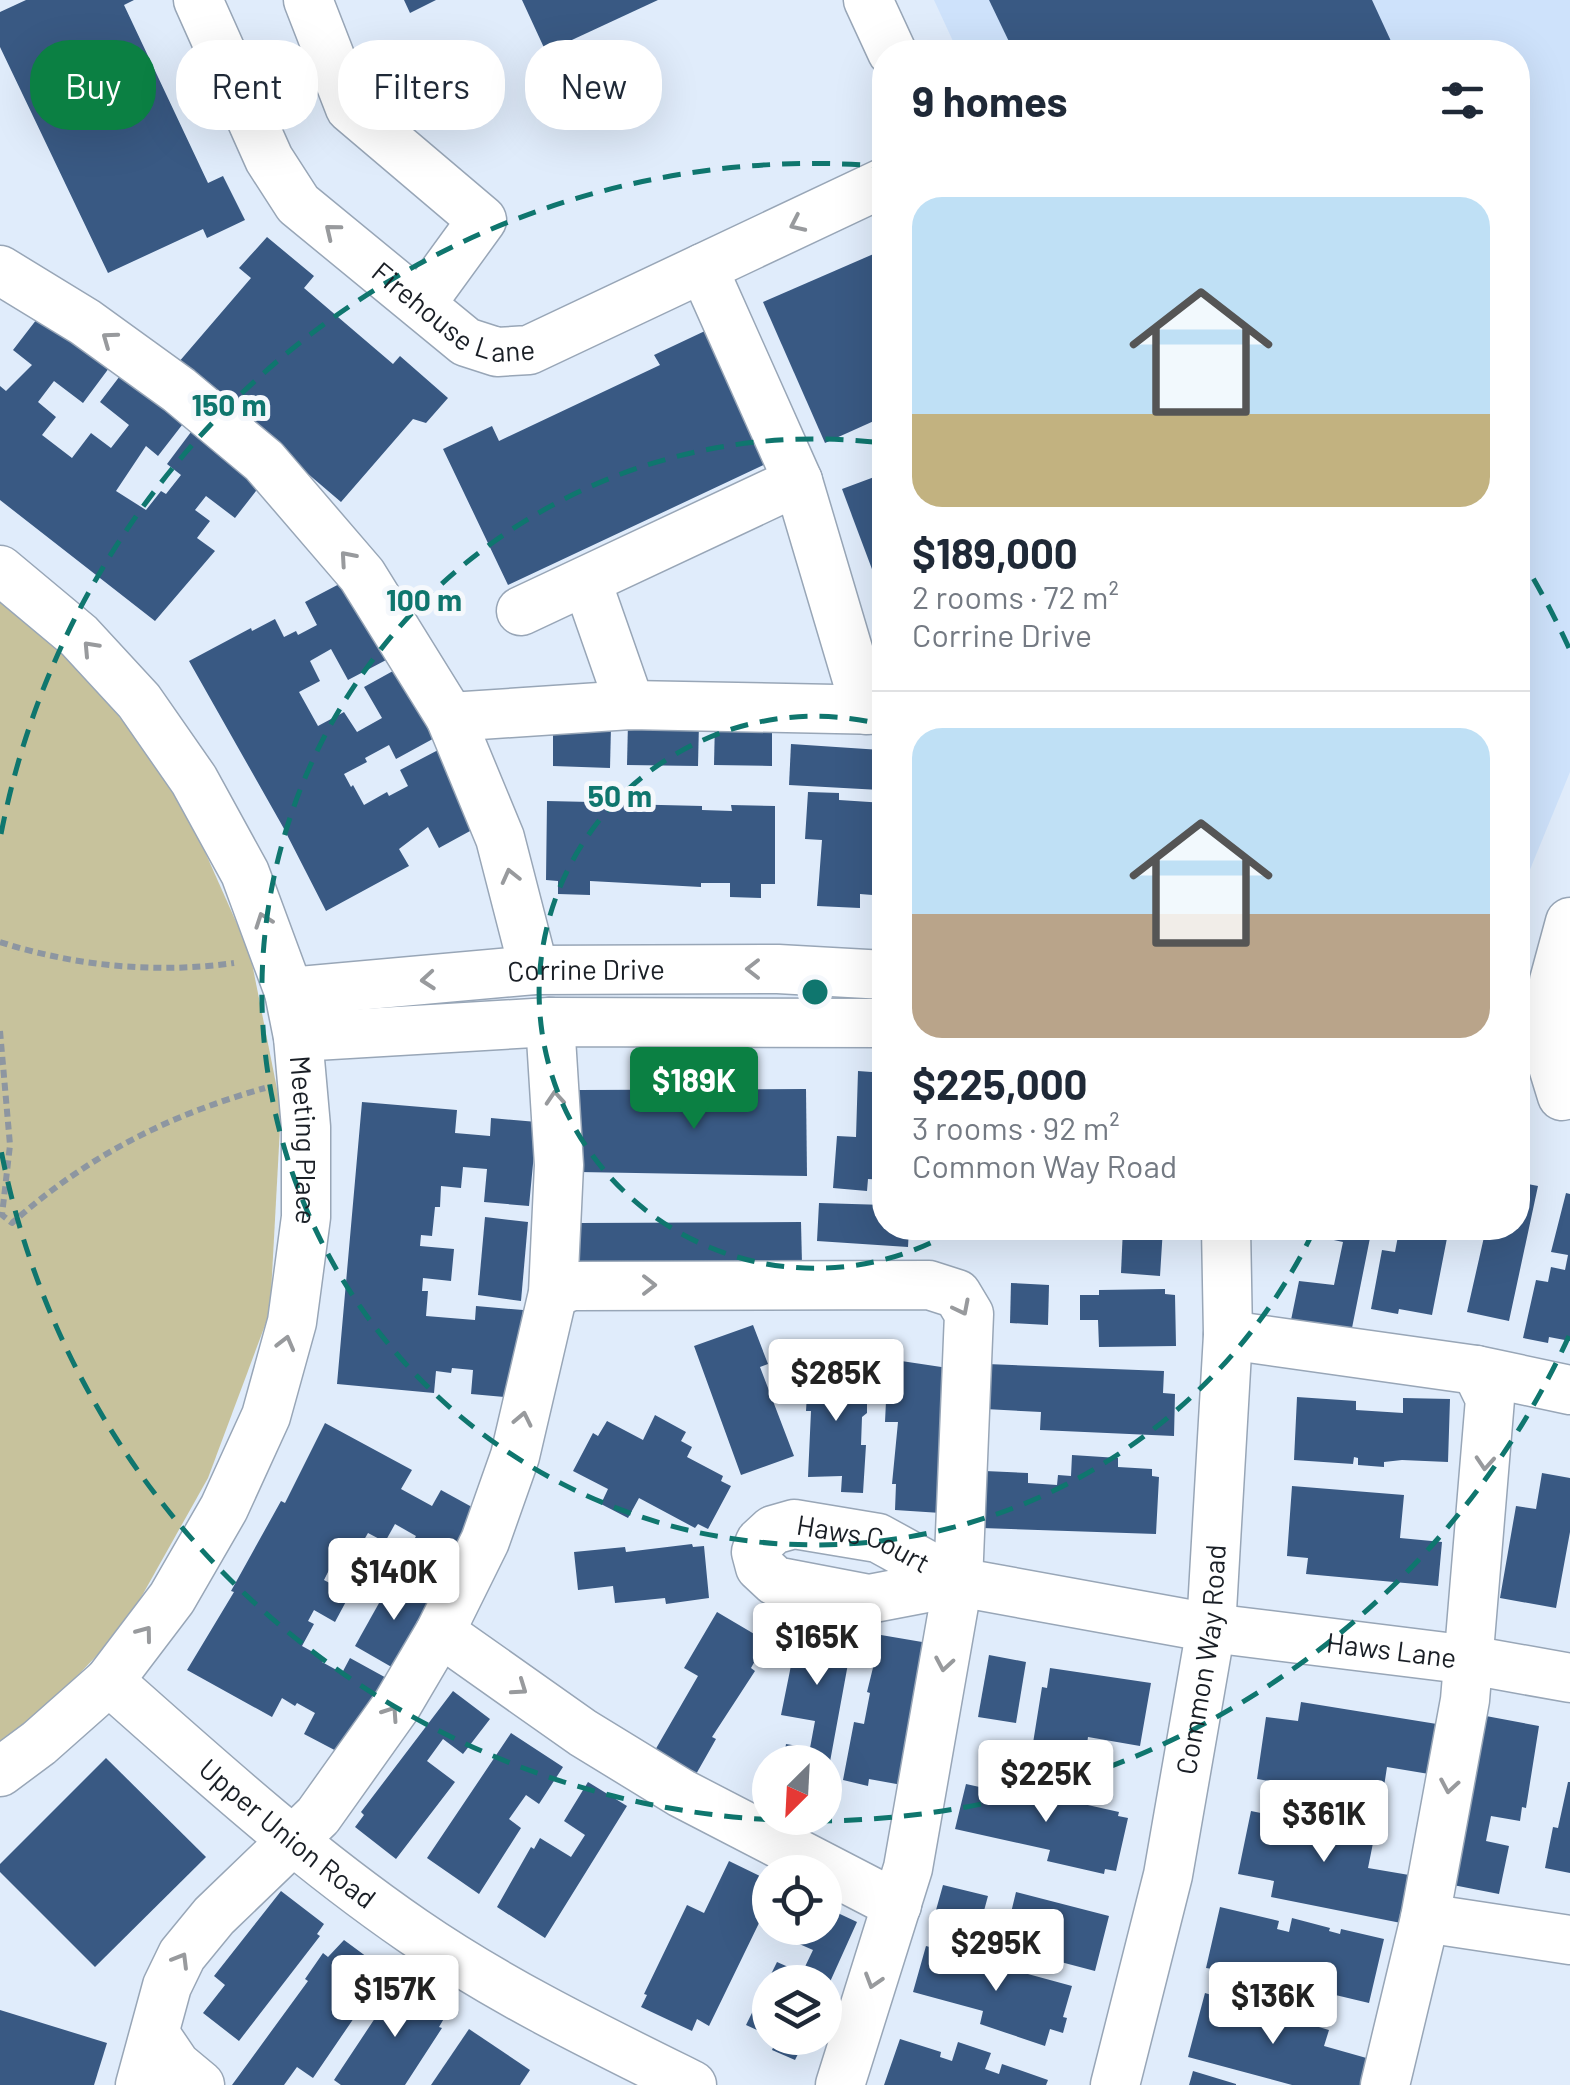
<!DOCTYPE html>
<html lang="en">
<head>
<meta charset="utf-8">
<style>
  :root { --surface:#fff; --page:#f2f2f3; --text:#1f2937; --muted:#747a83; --line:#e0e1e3; --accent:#0b8043 }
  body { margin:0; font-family:Barlow,sans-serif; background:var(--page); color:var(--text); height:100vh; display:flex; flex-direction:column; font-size:38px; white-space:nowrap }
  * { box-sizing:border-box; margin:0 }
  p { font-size:32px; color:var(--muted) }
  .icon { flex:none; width:55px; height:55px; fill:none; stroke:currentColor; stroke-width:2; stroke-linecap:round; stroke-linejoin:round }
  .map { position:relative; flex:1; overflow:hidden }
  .drawer { position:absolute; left:872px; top:40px; width:658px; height:1200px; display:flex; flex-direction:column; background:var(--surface); border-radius:40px; box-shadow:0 10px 40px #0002 }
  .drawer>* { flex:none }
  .guide { position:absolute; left:30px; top:40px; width:692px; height:90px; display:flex; gap:20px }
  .needle { width:65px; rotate:204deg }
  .tools { position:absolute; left:752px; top:1745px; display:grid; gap:20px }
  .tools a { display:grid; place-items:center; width:90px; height:90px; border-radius:50%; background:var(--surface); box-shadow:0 10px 40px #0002; font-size:50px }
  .price { position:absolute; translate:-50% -85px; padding:0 22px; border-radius:10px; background:#fff; color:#222; font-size:32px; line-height:65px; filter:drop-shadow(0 2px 5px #0008) }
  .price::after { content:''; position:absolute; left:50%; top:60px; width:30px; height:22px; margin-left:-15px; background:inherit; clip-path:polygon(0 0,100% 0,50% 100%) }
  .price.on { background:var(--accent); color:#fff }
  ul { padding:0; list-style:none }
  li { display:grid; align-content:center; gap:20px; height:530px; padding:0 40px }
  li+li { border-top:2px solid var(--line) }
  li span { display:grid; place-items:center; height:310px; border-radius:30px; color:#555 }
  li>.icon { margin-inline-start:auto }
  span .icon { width:180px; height:180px; fill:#fffc; stroke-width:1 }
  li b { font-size:42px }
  h2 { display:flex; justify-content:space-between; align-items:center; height:120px; padding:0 40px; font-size:42px }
  .chip { padding:0 35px; border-radius:40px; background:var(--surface); box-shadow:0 10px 40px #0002; font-size:35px; line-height:90px }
  .chip.on { background:var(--accent); color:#fff }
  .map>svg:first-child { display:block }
  .built { fill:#cee2fb }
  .green { fill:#c7c29c }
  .building { fill:#395983 }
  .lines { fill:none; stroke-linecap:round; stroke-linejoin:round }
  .minor-casing { stroke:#98a6b7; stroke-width:51 }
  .path { stroke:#8d96a1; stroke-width:6; stroke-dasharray:8 5; stroke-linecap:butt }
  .minor { stroke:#fff; stroke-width:48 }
  .oneway { stroke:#989a9d }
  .ring { fill:none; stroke:#0f766e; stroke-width:5; stroke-dasharray:18 12 }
  .labels { text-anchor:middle; stroke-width:10; stroke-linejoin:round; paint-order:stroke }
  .street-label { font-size:28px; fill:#1a1f26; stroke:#f5f8fc }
  .centre { fill:#0f766e; stroke:#f5f8fc; stroke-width:5 }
  .ring-label { font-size:30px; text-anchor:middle; font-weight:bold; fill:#0f766e; stroke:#f5f8fc; stroke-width:10; stroke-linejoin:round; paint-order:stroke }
</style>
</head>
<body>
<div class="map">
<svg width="1570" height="2085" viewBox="0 0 1570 2085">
  <rect width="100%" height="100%" fill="#e0ecfb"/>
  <path class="built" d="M934 0H1570V772L1518 899V52H958Z"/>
  <path class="green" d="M0 585 85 674 177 789 250 953 281 1109 270 1312 208 1478 125 1626 15 1741 0 1750Z"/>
  <g class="building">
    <path d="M26 0H134L124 5 208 183 223 176 245 220 207 238 203 229 108 273 0 47V12Z"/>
    <path d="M404 0H436L410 13Z"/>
    <path d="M522 0H658L546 52Z"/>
    <path d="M989 0H1372L1396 52H1014Z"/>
    <path d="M267 237 314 276 304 288 393 364 400 356 448 398 426 423 413 419 341 502 178 363 251 278 239 268Z"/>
    <path d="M885 249V416L825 443 763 302Z"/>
    <path d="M40 315 109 368 83 403 54 381 38 402 56 417 42 435 72 458 91 433 111 448 129 425 100 402 126 368 189 416 158 456 146 446 116 491 146 510 161 491 166 494 181 475 167 464 194 428 263 482 235 518 206 496 195 510 210 521 197 538 215 551 155 621 0 500V386L6 391 32 365 13 350Z"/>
    <path d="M707 330 770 462 508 585 443 449 492 426 499 441 660 365 654 355Z"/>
    <path d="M885 473V604L842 489Z"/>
    <path d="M345 581 388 659 348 680 331 649 310 661 320 681 299 692 318 726 344 712 357 732 382 718 364 687 402 666 440 735 396 759 389 745 365 758 367 762 344 774 351 787 353 785 364 805 387 792 389 796 408 786 400 770 440 749 481 825 439 848 428 827 399 849 409 866 326 911 283 827 189 661 251 628 252 631 275 619 284 637 296 631 298 635 317 625 305 602Z"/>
    <path d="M715 721 772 722V766L714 765Z"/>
    <path d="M628 722 699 723 698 766 627 765Z"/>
    <path d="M553 724 611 726 610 768 553 766Z"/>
    <path d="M791 744 881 750 880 790 789 785Z"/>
    <path d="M808 792 839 793V800L885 803V896L860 894V908L817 906 822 840 805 839Z"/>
    <path d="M547 801 591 802V808L620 809V804L702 806V810L732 811 731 805 775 806V884H761V898L730 897V883H701V887L590 881V895L558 894V881L546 880Z"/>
    <path d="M858 1071 885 1073V1180L868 1179 867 1191 833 1188 837 1136 856 1137Z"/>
    <path d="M806 1089 807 1176 579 1172 578 1090Z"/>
    <path d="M362 1102 457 1110 455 1133 490 1136 491 1118 537 1122 529 1206 484 1202 487 1169 463 1167 461 1188 441 1186 440 1207H435L432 1236 421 1235 420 1246 454 1249 451 1281 423 1278 422 1291H428L426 1316 475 1320 476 1306 523 1310 515 1398 471 1394 473 1370 452 1368 451 1373 436 1371 434 1393 337 1384Z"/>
    <path d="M1518 1182 1538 1186 1509 1321 1467 1312 1484 1237 1491 1239 1494 1228H1518Z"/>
    <path d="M1566 1193 1570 1194V1341L1549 1337 1548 1343 1523 1338 1536 1280 1548 1282 1551 1267 1565 1270 1568 1255 1551 1252Z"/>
    <path d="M819 1203 885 1205V1228H909L908 1247 817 1241Z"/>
    <path d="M485 1217 528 1222 521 1301 478 1295Z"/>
    <path d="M801 1222 802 1264H578V1223Z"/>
    <path d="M1123 1228H1163L1160 1276 1121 1273Z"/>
    <path d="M1317 1228H1372L1351 1333 1291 1320 1299 1281 1334 1285 1343 1242 1315 1236Z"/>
    <path d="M1415 1228H1449L1432 1315 1399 1309 1398 1314 1371 1309 1382 1250 1395 1252 1398 1236 1413 1239Z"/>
    <path d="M1011 1283 1049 1285 1048 1325 1010 1323Z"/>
    <path d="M1165 1289V1294L1175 1295 1176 1346 1099 1347 1098 1320H1080V1295H1099V1290Z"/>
    <path d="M753 1325 768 1364 760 1367 794 1456 741 1475 694 1346Z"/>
    <path d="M809 1358H846L845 1380 864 1382 863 1399 867 1403V1413L862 1417 861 1445H866L863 1493 841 1492 842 1476 808 1477 811 1411H806Z"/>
    <path d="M888 1359 948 1368 941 1513 895 1510 896 1484H892L898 1422H885Z"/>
    <path d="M987 1364 1164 1371 1163 1393 1175 1394 1174 1436 1040 1430 1041 1412 985 1409Z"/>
    <path d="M1297 1397 1356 1401V1410L1403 1413V1398L1450 1399 1448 1462 1402 1460 1384 1462V1467L1358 1465V1458L1354 1457 1353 1464 1294 1460Z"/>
    <path d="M655 1415 686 1432 681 1441 692 1447 687 1457 723 1476 721 1481 731 1486 708 1529 698 1524 695 1528 639 1498 628 1518 601 1504 608 1489 573 1471 593 1433 598 1436 607 1421 643 1440Z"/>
    <path d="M325 1423 412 1470 401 1489 432 1506 441 1490 481 1512 440 1586 400 1565 416 1536 395 1524 385 1542 368 1533 357 1552 353 1550 339 1575 329 1570 324 1580 350 1594 335 1622 314 1610 308 1621 314 1624 302 1646 324 1658 322 1662 342 1673 350 1658 390 1680 344 1755 304 1734 315 1713 297 1703 295 1706 282 1698 272 1717 187 1670 234 1592 231 1591 281 1501 285 1503Z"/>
    <path d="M1072 1455 1118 1458V1467L1152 1469V1476L1159 1477 1156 1534 982 1528 985 1471 1028 1473V1483L1057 1485 1058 1475 1071 1476Z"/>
    <path d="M1542 1473 1570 1478V1532L1556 1608 1500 1598 1516 1506 1536 1509Z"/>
    <path d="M1292 1486 1404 1495 1400 1538 1442 1542 1438 1586 1306 1574 1308 1558 1287 1556Z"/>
    <path d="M692 1544 693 1547 704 1546 709 1598 666 1604 665 1598 615 1603 613 1586 578 1590 574 1552 625 1547 626 1552Z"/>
    <path d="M393 1578 433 1600 395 1669 355 1646Z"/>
    <path d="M717 1612 766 1641 751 1668 755 1671 712 1737 716 1739 695 1776 654 1752 698 1676 684 1668Z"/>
    <path d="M800 1621 854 1631 827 1778 825 1762H783L786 1744 810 1748 815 1721 781 1715Z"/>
    <path d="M881 1635 928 1643 902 1785 869 1779 868 1786 843 1780 854 1722 864 1724 870 1693 867 1692Z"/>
    <path d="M989 1655 1026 1662 1016 1723 978 1717Z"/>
    <path d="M1050 1668 1151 1683 1140 1746 1088 1737 1086 1751 1033 1743 1042 1687 1047 1688Z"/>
    <path d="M453 1691 490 1719 463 1754 443 1739 427 1761 455 1782 396 1859 355 1827 364 1815 361 1812Z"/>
    <path d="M1301 1702 1443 1725 1435 1775 1387 1767 1381 1806 1297 1793 1299 1786 1257 1779 1266 1717 1298 1721Z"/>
    <path d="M1486 1716 1539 1726 1526 1808 1522 1807 1520 1821 1491 1816 1486 1841 1509 1846 1499 1894 1453 1885Z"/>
    <path d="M511 1733 563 1767 539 1804 526 1795 509 1819 521 1828 479 1894 427 1858Z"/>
    <path d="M106 1758 206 1857 95 1967 0 1872V1864Z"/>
    <path d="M588 1782 627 1806 545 1938 497 1907 531 1847 534 1849 540 1838 571 1857 585 1835 564 1821Z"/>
    <path d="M1568 1782H1570V1873L1545 1868 1553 1827 1558 1828Z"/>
    <path d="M1004 1783 1051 1794 1049 1801 1060 1804 1061 1799 1119 1812 1118 1816 1128 1818 1116 1871 1105 1869 1104 1874 1047 1861 1050 1850 955 1829 966 1784 1002 1792Z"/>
    <path d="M1282 1810 1376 1828 1368 1868 1415 1876 1406 1924 1271 1897 1274 1881 1238 1874 1251 1811 1281 1817Z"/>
    <path d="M729 1861 770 1881V1891L757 1919 760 1921 709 2026 697 2019 692 2031 641 2007 647 1995 644 1994 687 1905 704 1913Z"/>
    <path d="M943 1885 988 1896 982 1918 1008 1925 1016 1892 1109 1916 1095 1971 931 1928Z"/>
    <path d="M281 1891 324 1924 317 1934 320 1936 239 2041 203 2013 225 1985 214 1976Z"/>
    <path d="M825 1907 857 1922 825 1993V1982H770V2036L746 2025 777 1962 802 1973 813 1950 797 1943 805 1928H825Z"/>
    <path d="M1220 1907 1279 1921 1277 1929 1289 1932 1292 1918 1330 1928 1329 1931 1340 1934 1341 1929 1384 1939 1369 2003 1327 1993V1988L1317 1986 1311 2003 1276 1995 1280 1980 1267 1977 1265 1986 1217 1975 1218 1970 1206 1968Z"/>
    <path d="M344 1940 386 1971 313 2078 297 2067 284 2085H232L308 1981 305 1979 323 1953 328 1957Z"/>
    <path d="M926 1946 1072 1986 1063 2017 1067 2018 1063 2033 1050 2029 1045 2046 980 2024 983 2011 913 1992Z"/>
    <path d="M401 1979 449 2010 439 2027 442 2028 405 2085H341L334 2080Z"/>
    <path d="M1205 1993 1329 2030 1324 2046 1377 2061 1371 2085H1292L1188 2057Z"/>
    <path d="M0 2010 107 2043 94 2085H0Z"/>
    <path d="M469 2029 530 2070 520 2085H431Z"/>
    <path d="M777 2038H806L795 2060 772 2050Z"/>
    <path d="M900 2039 941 2052 940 2057 952 2061 958 2042 991 2053 985 2069 999 2074 1002 2064 1048 2080 1046 2085H884Z"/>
    <path d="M1193 2071 1236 2084V2085H1189Z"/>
  </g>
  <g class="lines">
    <defs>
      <g id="minor">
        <path id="s1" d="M198 0 269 159 298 204 466 342 497 352 529 350 885 182"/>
        <path d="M308 0 350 108 482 220 421 304"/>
        <path d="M868 0 892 52"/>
        <path d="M703 268 798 481 866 710"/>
        <path d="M0 270 85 322 179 390 264 461 362 575 450 717 500 838 534 970"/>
        <path id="s2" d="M0 570 79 636 139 701 194 780 245 873 289 992 298 1037 306 1127V1217L292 1322 266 1416 224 1508 172 1598 109 1681 39 1743 0 1772"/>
        <path d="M587 582 630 705"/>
        <path d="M521 611 798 481"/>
        <path d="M450 717 630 705 885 710"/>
        <path id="s3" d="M289 992 534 970 778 969 885 975"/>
        <path d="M298 1037 550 1022 885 1023"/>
        <path d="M1562 1096 1546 1044 1554 981 1570 922"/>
        <path d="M553 1293 572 1286 929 1285 957 1294 969 1314 958 1582 908 1868 840 2085"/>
        <path d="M1228 1335 1476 1370 1570 1390"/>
        <path id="s4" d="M958 1582 869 1599 775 1581 760 1567 756 1552 760 1542 773 1530 794 1524 878 1538 958 1582 1211 1628 1470 1660 1570 1678"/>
        <path d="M440 1632 583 1733 681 1793 897 1905"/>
        <path id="s5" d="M109 1681C207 1768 304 1856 413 1931 500 1991 597 2038 692 2085"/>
        <path d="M1425 1918 1570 1940"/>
        <path d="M155 2034 176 2065 200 2085"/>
        <path d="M140 2085 167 1986 182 1955 214 1916 318 1816 397 1705 440 1632 485 1541 515 1456 553 1293 559 1165 550 1022"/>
        <path id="s6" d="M1115 2085 1168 1875 1211 1628 1228 1335 1226 1228"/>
        <path d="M1385 2085 1425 1918 1465 1700 1490 1399 1476 1370"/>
      </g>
    </defs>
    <use href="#minor" class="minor-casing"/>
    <g class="path">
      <path d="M0 942C74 966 157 974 234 963"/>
      <path d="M0 1031 10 1145 2 1215 12 1223C87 1156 169 1115 265 1088"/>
    </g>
    <use href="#minor" class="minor"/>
  </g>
  <defs><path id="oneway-chevron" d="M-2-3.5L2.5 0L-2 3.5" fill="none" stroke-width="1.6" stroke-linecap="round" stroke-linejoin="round" transform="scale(2.5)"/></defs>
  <g class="oneway">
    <use href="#oneway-chevron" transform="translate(797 224) rotate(155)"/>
    <use href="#oneway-chevron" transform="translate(332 231) rotate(-141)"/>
    <use href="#oneway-chevron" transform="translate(109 339) rotate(-144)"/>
    <use href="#oneway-chevron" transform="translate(347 558) rotate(-131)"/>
    <use href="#oneway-chevron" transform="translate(90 648) rotate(-133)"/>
    <use href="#oneway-chevron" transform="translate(510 876) rotate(-104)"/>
    <use href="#oneway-chevron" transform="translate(263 920) rotate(-110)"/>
    <use href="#oneway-chevron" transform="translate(753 969) rotate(180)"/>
    <use href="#oneway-chevron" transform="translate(428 980) rotate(175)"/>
    <use href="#oneway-chevron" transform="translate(555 1098) rotate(-94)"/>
    <use href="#oneway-chevron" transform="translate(649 1285)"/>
    <use href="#oneway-chevron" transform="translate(962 1308) rotate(63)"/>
    <use href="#oneway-chevron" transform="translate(286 1343) rotate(-75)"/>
    <use href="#oneway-chevron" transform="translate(523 1419) rotate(-78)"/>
    <use href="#oneway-chevron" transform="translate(1485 1463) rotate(94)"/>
    <use href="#oneway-chevron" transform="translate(145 1633) rotate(-53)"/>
    <use href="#oneway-chevron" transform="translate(944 1664) rotate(100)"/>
    <use href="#oneway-chevron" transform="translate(520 1688) rotate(35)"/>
    <use href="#oneway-chevron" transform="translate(391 1713) rotate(-56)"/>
    <use href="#oneway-chevron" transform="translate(1449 1786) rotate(100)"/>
    <use href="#oneway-chevron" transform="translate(181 1960) rotate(-59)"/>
    <use href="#oneway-chevron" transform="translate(873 1981) rotate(107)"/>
  </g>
  <g class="ring">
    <path d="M957 1229A276 276 0 1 1 884 725"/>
    <path d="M1314 1230A553 553 0 1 1 882 443"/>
    <path d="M1569 1336A829 829 0 0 1 1 1150M1 834A829 829 0 0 1 880 166M1518 553A829 829 0 0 1 1569 648"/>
  </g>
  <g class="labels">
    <g class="street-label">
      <text dy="10" stroke="none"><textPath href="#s1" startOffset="422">Firehouse Lane</textPath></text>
      <text dy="10" stroke="none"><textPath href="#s3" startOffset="298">Corrine Drive</textPath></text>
      <text dy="10" stroke="none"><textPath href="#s2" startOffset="670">Meeting Place</textPath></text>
      <text dy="10" stroke="none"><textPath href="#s4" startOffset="345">Haws Court</textPath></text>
      <text dy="10" stroke="none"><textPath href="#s4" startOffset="888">Haws Lane</textPath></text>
      <text dy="10" stroke="none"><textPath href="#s6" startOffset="435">Common Way Road</textPath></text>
      <text dy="10" stroke="none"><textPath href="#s5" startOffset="235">Upper Union Road</textPath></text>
    </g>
  </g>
  <circle cx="815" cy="992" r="15" class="centre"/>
  <g class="ring-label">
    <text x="229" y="416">150 m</text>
    <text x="424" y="611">100 m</text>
    <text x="620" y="807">50 m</text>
  </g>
</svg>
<div class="tools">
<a><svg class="needle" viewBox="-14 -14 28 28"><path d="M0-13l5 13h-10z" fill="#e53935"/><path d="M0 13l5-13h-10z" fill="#747a83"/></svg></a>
<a><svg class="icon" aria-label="locate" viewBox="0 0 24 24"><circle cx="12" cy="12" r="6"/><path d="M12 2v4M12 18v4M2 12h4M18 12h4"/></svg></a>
<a><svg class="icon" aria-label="layers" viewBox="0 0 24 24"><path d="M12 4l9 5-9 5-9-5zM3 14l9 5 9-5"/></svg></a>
</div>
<b class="price on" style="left:694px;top:1132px">$189K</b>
<b class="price" style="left:836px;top:1424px">$285K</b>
<b class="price" style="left:394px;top:1623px">$140K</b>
<b class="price" style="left:817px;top:1688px">$165K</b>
<b class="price" style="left:1046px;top:1825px">$225K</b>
<b class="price" style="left:1324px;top:1865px">$361K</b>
<b class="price" style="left:996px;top:1994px">$295K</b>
<b class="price" style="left:395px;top:2040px">$157K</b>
<b class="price" style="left:1273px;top:2047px">$136K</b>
<div class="guide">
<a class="chip on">Buy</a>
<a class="chip">Rent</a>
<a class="chip">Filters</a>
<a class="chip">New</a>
</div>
<section class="drawer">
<h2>9 homes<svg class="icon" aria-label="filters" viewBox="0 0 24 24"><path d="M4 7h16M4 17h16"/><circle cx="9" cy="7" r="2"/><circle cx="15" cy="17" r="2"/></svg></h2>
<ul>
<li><span style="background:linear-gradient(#bfe0f5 70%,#c2b280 0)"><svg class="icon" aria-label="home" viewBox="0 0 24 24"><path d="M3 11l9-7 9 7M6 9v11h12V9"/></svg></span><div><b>$189,000</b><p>2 rooms · 72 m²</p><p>Corrine Drive</p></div></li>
<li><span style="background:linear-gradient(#bfe0f5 60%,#b9a48a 0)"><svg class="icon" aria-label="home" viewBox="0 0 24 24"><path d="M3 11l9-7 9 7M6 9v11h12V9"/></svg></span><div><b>$225,000</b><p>3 rooms · 92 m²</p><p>Common Way Road</p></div></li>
</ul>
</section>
</div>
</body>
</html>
